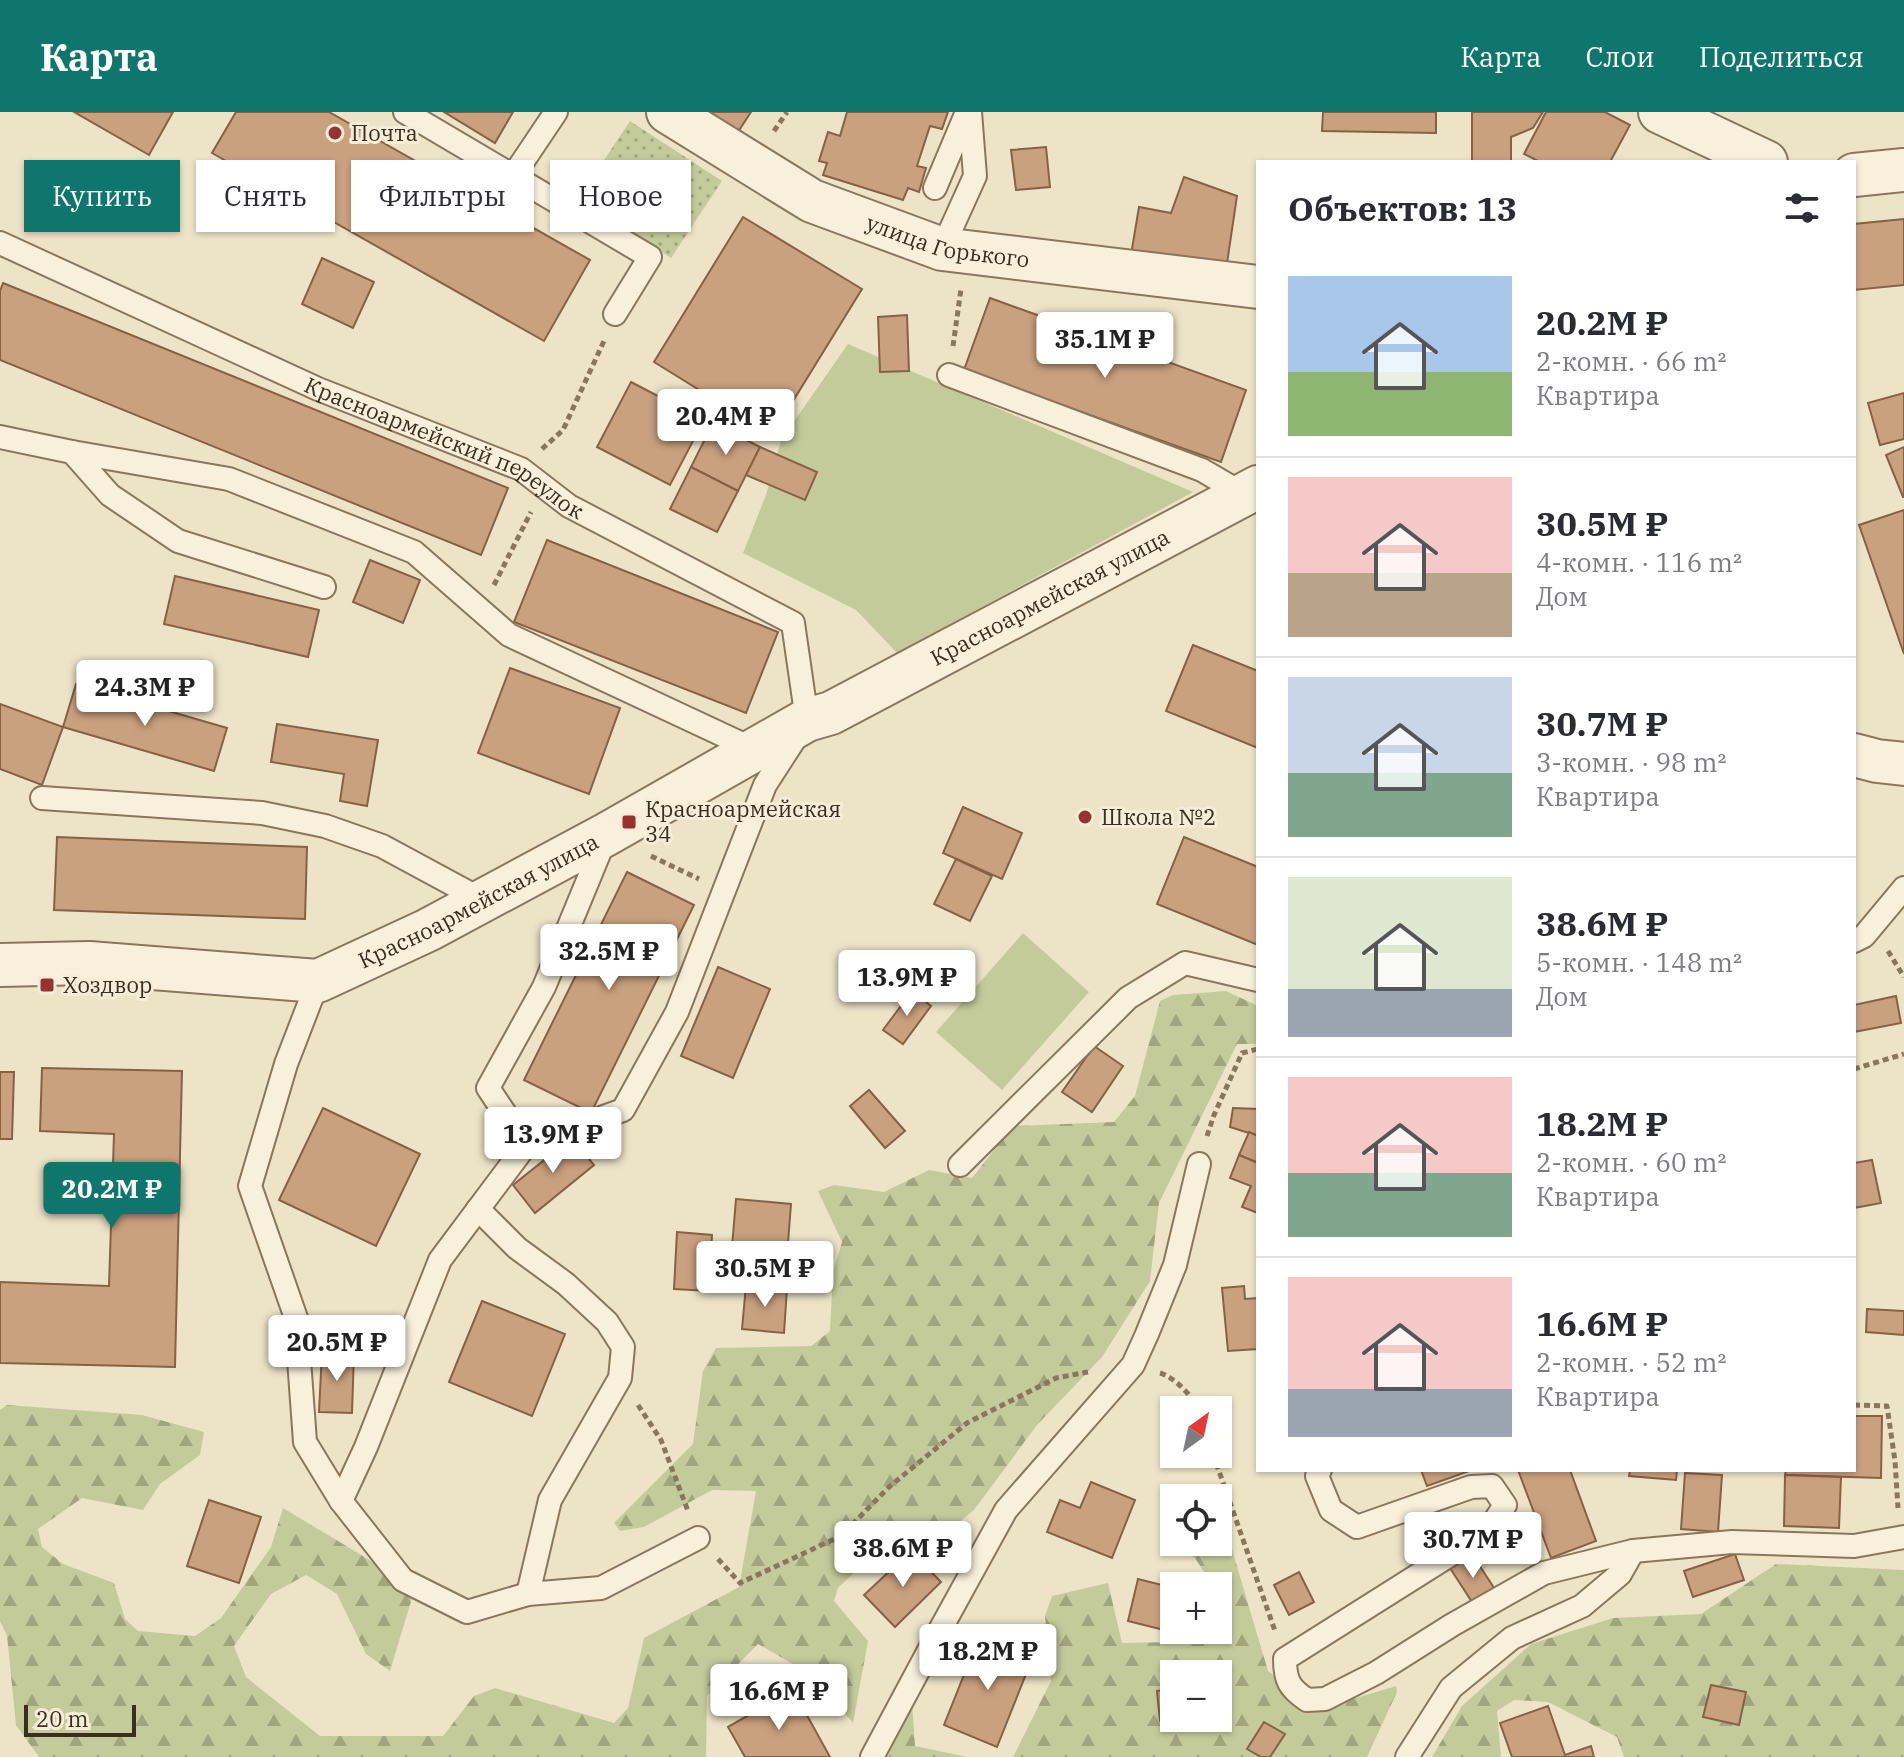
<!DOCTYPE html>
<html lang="ru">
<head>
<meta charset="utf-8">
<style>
  :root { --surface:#fff; --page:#f7f7f7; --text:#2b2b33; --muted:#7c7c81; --line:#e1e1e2; --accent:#0f766e }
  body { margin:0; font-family:"IBM Plex Serif",serif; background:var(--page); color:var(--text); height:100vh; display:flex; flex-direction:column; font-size:30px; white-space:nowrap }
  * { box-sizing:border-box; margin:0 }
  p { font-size:26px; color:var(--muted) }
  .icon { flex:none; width:44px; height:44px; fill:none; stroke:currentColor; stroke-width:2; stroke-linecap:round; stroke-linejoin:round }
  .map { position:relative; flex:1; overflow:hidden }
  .sheet { position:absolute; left:1256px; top:48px; width:600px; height:1312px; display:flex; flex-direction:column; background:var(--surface); border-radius:0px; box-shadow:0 2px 6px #0004 }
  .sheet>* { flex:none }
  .top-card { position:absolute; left:24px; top:48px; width:760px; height:72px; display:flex; gap:16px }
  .needle { width:52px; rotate:33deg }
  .buttons { position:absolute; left:1160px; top:1284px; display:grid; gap:16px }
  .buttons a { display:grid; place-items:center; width:72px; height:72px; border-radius:0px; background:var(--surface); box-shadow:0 2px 6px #0004; font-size:40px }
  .scale { position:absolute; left:24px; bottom:20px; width:112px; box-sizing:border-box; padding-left:8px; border:4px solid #392e20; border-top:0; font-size:22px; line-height:28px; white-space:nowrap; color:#392e20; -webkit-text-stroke:6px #f5edd7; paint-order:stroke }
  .price { position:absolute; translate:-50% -68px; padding:0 18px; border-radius:8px; background:#fff; color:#222; font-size:26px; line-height:52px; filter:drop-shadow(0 2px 4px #0008) }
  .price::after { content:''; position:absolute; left:50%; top:48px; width:24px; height:18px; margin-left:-12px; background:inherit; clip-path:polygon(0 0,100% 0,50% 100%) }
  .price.selected { background:var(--accent); color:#fff }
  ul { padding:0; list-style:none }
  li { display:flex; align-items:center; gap:24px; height:200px; padding:0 32px }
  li+li { border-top:2px solid var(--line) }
  li span { display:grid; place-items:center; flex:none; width:224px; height:160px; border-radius:0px; color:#555 }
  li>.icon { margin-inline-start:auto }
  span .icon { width:96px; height:96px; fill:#fffc; stroke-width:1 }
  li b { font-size:34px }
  h2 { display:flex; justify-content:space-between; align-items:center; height:96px; padding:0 32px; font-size:34px }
  .pill { padding:0 28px; border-radius:0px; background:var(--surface); box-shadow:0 2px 6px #0004; font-size:28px; line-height:72px }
  .pill.selected { background:var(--accent); color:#fff }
  header { display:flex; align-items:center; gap:48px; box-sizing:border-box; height:112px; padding:0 40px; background:var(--accent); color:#fff }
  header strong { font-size:38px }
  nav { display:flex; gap:44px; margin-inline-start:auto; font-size:28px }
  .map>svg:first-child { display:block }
  .grass { fill:#c4cb9b }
  .forest { fill:url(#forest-firs); fill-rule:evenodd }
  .park { fill:url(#park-dots) }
  .building { fill:#caa17f; stroke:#876144; stroke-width:2 }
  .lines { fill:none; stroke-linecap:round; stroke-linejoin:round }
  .service-casing { stroke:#89765d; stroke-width:26 }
  .minor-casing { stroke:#89765d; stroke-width:46 }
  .path { stroke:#89765d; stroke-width:5; stroke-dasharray:6 4; stroke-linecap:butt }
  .service { stroke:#f8f0db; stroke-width:22 }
  .minor { stroke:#f8f0db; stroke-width:42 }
  .poi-dot { fill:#96332f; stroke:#f5edd7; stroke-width:3 }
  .labels { text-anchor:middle; stroke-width:6; stroke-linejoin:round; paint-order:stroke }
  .poi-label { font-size:22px; fill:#392e20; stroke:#f5edd7; text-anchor:start }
  .street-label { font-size:22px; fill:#392e20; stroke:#f5edd7 }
</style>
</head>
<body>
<header>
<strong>Карта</strong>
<nav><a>Карта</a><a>Слои</a><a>Поделиться</a></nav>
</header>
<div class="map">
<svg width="1904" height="1645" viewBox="0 0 1904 1645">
  <defs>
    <pattern id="forest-firs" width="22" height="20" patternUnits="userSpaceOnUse" patternTransform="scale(2)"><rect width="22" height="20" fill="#c4cb9b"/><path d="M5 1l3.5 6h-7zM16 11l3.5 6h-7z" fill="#a0a57e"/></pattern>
    <pattern id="park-dots" width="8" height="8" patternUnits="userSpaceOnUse" patternTransform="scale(2)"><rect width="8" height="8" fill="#c4cb9b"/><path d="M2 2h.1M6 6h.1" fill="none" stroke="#a0a57e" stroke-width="1.8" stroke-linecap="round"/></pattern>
  </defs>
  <rect width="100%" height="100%" fill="#ede4c8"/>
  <g class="grass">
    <path d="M848 232 1193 380 897 541 856 498 743 441 766 383 781 328Z"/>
    <path d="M1023 821 1089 880 1002 978 936 920Z"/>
  </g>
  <g class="forest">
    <path d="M1226 879 1258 894V932H1237L1159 1091 1150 1169 1102 1245 1037 1313 974 1398 951 1417 896 1421 838 1476 834 1489 868 1529 853 1611 815 1565 758 1532 707 1584 706 1645H39L16 1613 7 1524 0 1509V1298L7 1293 142 1303 204 1320 200 1343 160 1372 143 1398 82 1386 38 1417 42 1435 63 1452 114 1471 125 1507 138 1519 195 1524 221 1506 271 1435 283 1396 403 1468 412 1486 390 1559 366 1542 337 1482 306 1463 271 1482 234 1534 246 1565 320 1624H443L474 1584 495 1576 614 1611 628 1596 644 1526 739 1475 756 1379 712 1378 644 1415 620 1419 614 1411 693 1332 703 1259 716 1236 811 1234 830 1219 833 1160 842 1130 818 1079 834 1073 884 1080 929 1058 972 1066 1013 1014 1114 1010 1135 984 1160 889 1173 883Z"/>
    <path d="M1174 1392V1430H1218V1407L1228 1424 1268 1559 1306 1588 1325 1587 1309 1600 1396 1574 1397 1580 1367 1645H1270L1284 1622 1265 1610 1247 1636 1261 1645H1013L1051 1569 1045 1504 1052 1484 1108 1471 1122 1531 1175 1530 1205 1518H1218V1474H1213L1195 1446 1165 1426 1171 1396ZM1174 1562H1218V1606H1190L1161 1609 1157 1579 1174 1577Z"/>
    <path d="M1776 1452 1904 1458V1645H1624L1617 1625 1548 1590 1514 1588 1497 1599 1501 1645H1432L1462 1594 1531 1532 1613 1506 1701 1502ZM1711 1573 1746 1581 1739 1613 1704 1605Z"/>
    <path d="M911 1575 915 1634 967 1645H878Z"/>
  </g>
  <path class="park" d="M630 9 722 69 671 146 579 86Z"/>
  <g class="building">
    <path d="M74 0H173L149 43Z"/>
    <path d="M236 0H329L590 148 544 229 212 41Z"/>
    <path d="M444 0H513L495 31Z"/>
    <path d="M694 0H751L734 26Z"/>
    <path d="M847 0H948L942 17 930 14 917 54 926 56 919 80 908 76 903 88 823 63 827 51 819 49 828 20 840 24Z"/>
    <path d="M1323 0H1436V21L1322 19Z"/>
    <path d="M1472 0H1543L1533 16 1511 25V50H1472Z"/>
    <path d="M1546 0H1605L1630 13 1610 50H1540L1524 42Z"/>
    <path d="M1046 35 1050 75 1016 78 1011 38Z"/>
    <path d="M1184 65 1237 84 1226 158 1131 143 1139 95 1171 101Z"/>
    <path d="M743 105 862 177 772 323 654 250Z"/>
    <path d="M1904 107V173L1854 178V112Z"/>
    <path d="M322 146 374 170 353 216 302 192Z"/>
    <path d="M3 171 508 376 481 443 0 248V179Z"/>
    <path d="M990 186 1246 278 1221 350 964 258Z"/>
    <path d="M907 203 909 259 880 260 878 205Z"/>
    <path d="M631 270 704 308 670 373 597 335Z"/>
    <path d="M1904 281V327L1880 333 1868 291Z"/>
    <path d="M713 311 760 335 738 379 691 355Z"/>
    <path d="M760 335 817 360 805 388 746 363Z"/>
    <path d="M1904 335V385H1903L1886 343Z"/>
    <path d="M691 355 738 379 717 420 670 397Z"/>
    <path d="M1904 398V542L1859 413Z"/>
    <path d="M547 428 778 520 746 601 514 510Z"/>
    <path d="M370 448 420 468 403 511 353 490Z"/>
    <path d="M175 464 319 498 308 545 164 512Z"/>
    <path d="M1193 533 1258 559V636L1166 599Z"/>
    <path d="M510 556 620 596 589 682 478 641Z"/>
    <path d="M76 572 227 616 214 659 63 615Z"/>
    <path d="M0 592 63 615 42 673 0 657Z"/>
    <path d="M277 612 378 628 367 694 340 689 344 662 271 650Z"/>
    <path d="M963 695 1022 721 1002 767 943 741Z"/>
    <path d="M57 725 307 735 305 807 54 798Z"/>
    <path d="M1184 725 1258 755V833L1157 792Z"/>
    <path d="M956 747 992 764 970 809 934 792Z"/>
    <path d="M627 760 694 793 591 1001 524 968Z"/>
    <path d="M718 855 770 877 733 966 681 944Z"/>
    <path d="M912 879 931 894 903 932 883 918Z"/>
    <path d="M1896 884 1901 911 1854 920V893Z"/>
    <path d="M1094 934 1123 954 1092 1000 1062 980Z"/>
    <path d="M42 956 182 959 175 1255 0 1251V1170L109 1174 114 1022 40 1019Z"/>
    <path d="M0 960H14L12 1027H0Z"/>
    <path d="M869 978 905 1019 885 1036 850 994Z"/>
    <path d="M323 996 420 1042 376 1134 279 1088Z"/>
    <path d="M1233 996 1258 997V1024L1230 1015Z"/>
    <path d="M1249 1020 1258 1024V1051L1239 1043Z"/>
    <path d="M572 1026 594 1053 535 1101 513 1073Z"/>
    <path d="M1239 1043 1258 1051V1101L1242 1095 1251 1074 1230 1066Z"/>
    <path d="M1872 1048 1881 1091 1854 1096V1051Z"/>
    <path d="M736 1087 791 1092 788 1131 821 1134 817 1179 729 1171Z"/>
    <path d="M677 1120 712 1123 709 1179 674 1177Z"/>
    <path d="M746 1173 787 1176 784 1221 742 1217Z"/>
    <path d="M1244 1174 1245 1187 1258 1186V1237L1228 1239 1222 1176Z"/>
    <path d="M482 1189 565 1222 532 1304 449 1270Z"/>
    <path d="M1867 1197 1904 1199V1223L1866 1220Z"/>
    <path d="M322 1240 354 1241 352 1301 319 1300Z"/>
    <path d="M1854 1304H1882L1881 1366 1785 1363 1786 1358H1854Z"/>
    <path d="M1421 1358H1472L1427 1374Z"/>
    <path d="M1518 1358H1570L1596 1429 1551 1446Z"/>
    <path d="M1630 1358H1677L1676 1368 1629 1364Z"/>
    <path d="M1685 1361 1722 1363 1718 1420 1681 1417Z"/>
    <path d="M1785 1363 1841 1365 1839 1416 1784 1414Z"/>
    <path d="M1091 1370 1135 1388 1112 1446 1047 1420 1060 1388 1080 1396Z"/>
    <path d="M209 1388 261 1405 239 1471 187 1454Z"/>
    <path d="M911 1439 941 1470 895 1515 864 1483Z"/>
    <path d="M1472 1442 1496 1479 1474 1493 1450 1456Z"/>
    <path d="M1735 1442 1744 1468 1693 1485 1684 1459Z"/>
    <path d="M1299 1460 1314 1490 1289 1503 1274 1473Z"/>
    <path d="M1138 1467 1174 1476V1518H1185L1184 1523 1128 1509Z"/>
    <path d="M979 1525 1032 1547 997 1635 944 1613Z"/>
    <path d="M1711 1573 1746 1580 1739 1613 1703 1605Z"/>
    <path d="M1174 1577V1606H1190L1160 1609 1157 1579Z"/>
    <path d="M793 1578 830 1645H745L728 1615Z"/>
    <path d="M1548 1594 1565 1643 1591 1634 1594 1645H1512L1500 1611Z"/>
    <path d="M1264 1610 1285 1622 1270 1645H1261L1247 1637Z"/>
  </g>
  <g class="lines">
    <defs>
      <g id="service">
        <path d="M405 0 650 145 615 202"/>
        <path d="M513 64 556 0"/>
        <path d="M935 76 967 0"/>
        <path id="s1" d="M0 131 318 277 521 357 569 394 793 511 807 608 765 673 677 900 623 998 526 1033 440 1148 366 1335 341 1389 403 1468 467 1500 528 1482 601 1476 698 1426"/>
        <path d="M942 137 975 64 970 0"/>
        <path d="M949 263 1202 358 1243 382"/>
        <path d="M0 325 72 340 229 367 414 440 509 523 755 638"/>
        <path d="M72 340 110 383 178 429 324 475"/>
        <path d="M42 686 262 701 325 714 382 734 482 788"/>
        <path d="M1854 829 1864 824 1904 776"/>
        <path d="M318 869 286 952 250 1074 296 1206 305 1330 341 1389"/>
        <path d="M526 1033 488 976 544 875 605 727"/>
        <path d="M960 1053 1128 886 1185 851 1258 868"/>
        <path d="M478 1097 517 1136 566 1172 607 1210 623 1235 620 1266 550 1388 528 1482"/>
        <path d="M1320 1358 1317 1364 1331 1398 1357 1415 1471 1375 1492 1374 1505 1393 1488 1419 1285 1547C1285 1568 1289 1576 1307 1588L1325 1587 1376 1561 1452 1513 1544 1461 1633 1439 1732 1430 1854 1434 1904 1425"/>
        <path d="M872 1645 934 1529 1006 1398 1133 1253 1147 1222 1175 1153 1199 1052"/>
        <path d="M1407 1645 1451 1576 1512 1526 1582 1494 1620 1462 1633 1439"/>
      </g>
      <g id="minor">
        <path id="s2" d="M668 0 812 89 942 137 1258 175"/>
        <path d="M1660 0 1766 50"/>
        <path d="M1854 63 1904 58"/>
        <path d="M1854 643 1877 649 1904 652"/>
        <path id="s3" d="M0 853 89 851 318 869 428 818 607 722 807 608 831 601 850 591 1258 375"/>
      </g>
    </defs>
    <use href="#service" class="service-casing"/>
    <use href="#minor" class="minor-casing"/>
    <g class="path">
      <path d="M774 19 787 0"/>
      <path d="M953 234 961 177"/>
      <path d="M542 337 563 318 604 229"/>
      <path d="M494 473 531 400"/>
      <path d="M651 744 699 767"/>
      <path d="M1888 839 1904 865"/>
      <path d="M1854 957 1904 942"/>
      <path d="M1207 1024 1214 1003 1242 941 1258 937"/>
      <path d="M1160 1261C1174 1265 1193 1284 1198 1298"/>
      <path d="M638 1293 661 1328 688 1399"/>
      <path d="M1854 1293 1887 1294 1895 1349 1898 1396"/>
      <path d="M1213 1342 1275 1519"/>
      <path d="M718 1447 740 1471 841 1424 889 1375 967 1311 1056 1266 1088 1260"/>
    </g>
    <use href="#service" class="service"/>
    <use href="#minor" class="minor"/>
  </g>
  <g class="poi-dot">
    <circle cx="335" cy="21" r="8"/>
    <circle cx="1085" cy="705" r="8"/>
    <rect x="621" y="702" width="16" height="16" rx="4"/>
    <rect x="39" y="865" width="16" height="16" rx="4"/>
  </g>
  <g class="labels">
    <g class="poi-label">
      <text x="351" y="29">Почта</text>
      <text x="645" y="705">Красноармейская<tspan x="645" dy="25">34</tspan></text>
      <text x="1101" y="713">Школа №2</text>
      <text x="63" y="881">Хоздвор</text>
    </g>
    <g class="street-label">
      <text dy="8" stroke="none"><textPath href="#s2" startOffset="312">улица Горького</textPath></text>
      <text dy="8" stroke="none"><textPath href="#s1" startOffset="490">Красноармейский переулок</textPath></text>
      <text dy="8" stroke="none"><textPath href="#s3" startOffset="1146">Красноармейская улица</textPath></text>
      <text dy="8" stroke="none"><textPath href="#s3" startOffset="498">Красноармейская улица</textPath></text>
    </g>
  </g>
</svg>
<div class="buttons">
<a><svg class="needle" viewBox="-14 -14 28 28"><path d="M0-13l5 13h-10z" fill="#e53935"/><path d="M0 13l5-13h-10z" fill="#7c7c81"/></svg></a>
<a><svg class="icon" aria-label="locate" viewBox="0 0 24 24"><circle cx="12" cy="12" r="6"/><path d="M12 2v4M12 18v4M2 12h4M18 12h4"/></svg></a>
<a>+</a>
<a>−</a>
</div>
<div class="scale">20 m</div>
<b class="price" style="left:1105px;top:268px">35.1M ₽</b>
<b class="price" style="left:726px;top:345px">20.4M ₽</b>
<b class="price" style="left:145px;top:616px">24.3M ₽</b>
<b class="price" style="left:609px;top:880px">32.5M ₽</b>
<b class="price" style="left:907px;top:906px">13.9M ₽</b>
<b class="price" style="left:553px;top:1063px">13.9M ₽</b>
<b class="price selected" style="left:112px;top:1118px">20.2M ₽</b>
<b class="price" style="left:765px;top:1197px">30.5M ₽</b>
<b class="price" style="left:337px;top:1271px">20.5M ₽</b>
<b class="price" style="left:1473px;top:1468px">30.7M ₽</b>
<b class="price" style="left:903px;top:1477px">38.6M ₽</b>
<b class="price" style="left:988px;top:1580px">18.2M ₽</b>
<b class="price" style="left:779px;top:1620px">16.6M ₽</b>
<div class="top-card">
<a class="pill selected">Купить</a>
<a class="pill">Снять</a>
<a class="pill">Фильтры</a>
<a class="pill">Новое</a>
</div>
<section class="sheet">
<h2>Объектов: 13<svg class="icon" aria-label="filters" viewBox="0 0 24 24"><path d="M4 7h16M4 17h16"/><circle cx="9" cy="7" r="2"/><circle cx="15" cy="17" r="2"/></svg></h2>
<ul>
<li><span style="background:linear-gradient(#a9c7e8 60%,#8fb573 0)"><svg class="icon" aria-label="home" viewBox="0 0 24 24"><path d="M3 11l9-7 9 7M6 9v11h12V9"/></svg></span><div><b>20.2M ₽</b><p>2-комн. · 66 m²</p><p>Квартира</p></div></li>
<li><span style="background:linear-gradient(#f6c9c9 60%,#b9a48a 0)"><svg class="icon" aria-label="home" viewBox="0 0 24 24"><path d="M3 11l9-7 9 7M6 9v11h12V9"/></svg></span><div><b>30.5M ₽</b><p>4-комн. · 116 m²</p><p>Дом</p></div></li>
<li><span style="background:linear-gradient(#c9d6e8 60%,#7fa58c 0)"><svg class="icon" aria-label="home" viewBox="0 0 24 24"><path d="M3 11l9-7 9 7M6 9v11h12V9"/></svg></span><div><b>30.7M ₽</b><p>3-комн. · 98 m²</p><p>Квартира</p></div></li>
<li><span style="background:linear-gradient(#dfe7d0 70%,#9aa5b1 0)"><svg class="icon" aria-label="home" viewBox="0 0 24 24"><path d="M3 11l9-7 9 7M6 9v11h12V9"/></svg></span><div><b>38.6M ₽</b><p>5-комн. · 148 m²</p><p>Дом</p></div></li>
<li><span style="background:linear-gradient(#f6c9c9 60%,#7fa58c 0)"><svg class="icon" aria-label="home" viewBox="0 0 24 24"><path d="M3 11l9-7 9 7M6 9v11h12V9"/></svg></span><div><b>18.2M ₽</b><p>2-комн. · 60 m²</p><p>Квартира</p></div></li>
<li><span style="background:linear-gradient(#f6c9c9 70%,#9aa5b1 0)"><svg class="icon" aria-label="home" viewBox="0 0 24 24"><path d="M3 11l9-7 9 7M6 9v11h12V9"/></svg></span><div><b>16.6M ₽</b><p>2-комн. · 52 m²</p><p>Квартира</p></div></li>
</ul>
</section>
</div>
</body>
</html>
